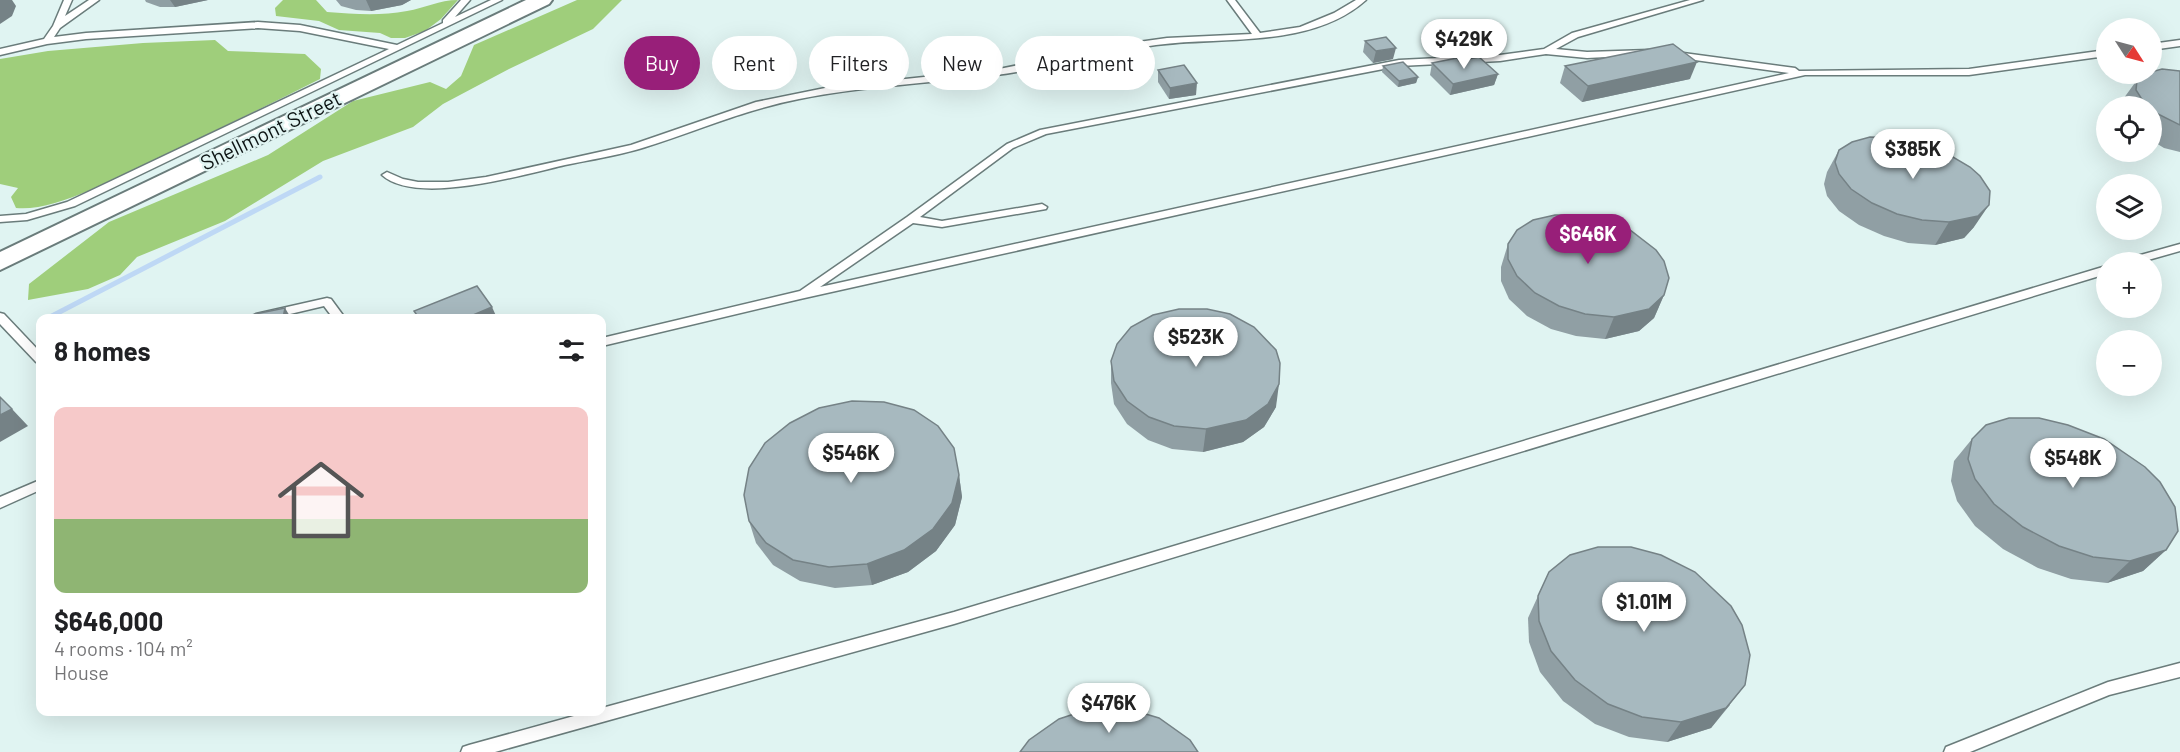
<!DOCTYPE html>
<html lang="en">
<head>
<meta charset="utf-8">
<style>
  :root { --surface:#fff; --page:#f2f2f2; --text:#202124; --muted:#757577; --accent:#981f79 }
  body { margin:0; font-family:Barlow,sans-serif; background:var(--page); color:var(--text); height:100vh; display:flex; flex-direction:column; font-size:22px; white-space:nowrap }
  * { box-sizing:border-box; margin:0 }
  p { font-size:20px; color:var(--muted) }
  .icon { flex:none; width:33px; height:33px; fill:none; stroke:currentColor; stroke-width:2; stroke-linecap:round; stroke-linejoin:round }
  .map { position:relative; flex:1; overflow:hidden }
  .details { position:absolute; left:36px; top:314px; width:570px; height:402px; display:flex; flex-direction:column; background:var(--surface); border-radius:12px; box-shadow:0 6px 24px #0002 }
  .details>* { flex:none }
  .banner { position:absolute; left:624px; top:36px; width:570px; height:54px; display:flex; gap:12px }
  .needle { width:39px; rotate:126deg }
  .fabs { position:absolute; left:2096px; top:18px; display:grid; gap:12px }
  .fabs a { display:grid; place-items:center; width:66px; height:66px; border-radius:50%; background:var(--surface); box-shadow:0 6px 24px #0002; font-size:30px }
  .price { position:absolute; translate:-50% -51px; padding:0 14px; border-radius:21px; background:#fff; color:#222; font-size:20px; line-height:39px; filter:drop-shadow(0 2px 3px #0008) }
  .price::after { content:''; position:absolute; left:50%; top:36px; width:18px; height:14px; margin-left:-9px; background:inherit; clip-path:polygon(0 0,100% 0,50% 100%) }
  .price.active { background:var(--accent); color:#fff }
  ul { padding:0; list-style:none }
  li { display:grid; align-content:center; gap:12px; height:318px; padding:0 18px }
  li span { display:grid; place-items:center; height:186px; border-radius:12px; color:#555 }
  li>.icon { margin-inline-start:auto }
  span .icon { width:108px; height:108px; fill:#fffc; stroke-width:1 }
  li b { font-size:26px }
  h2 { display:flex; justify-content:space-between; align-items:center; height:72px; padding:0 18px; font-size:26px }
  .chip { padding:0 21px; border-radius:27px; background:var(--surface); box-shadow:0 6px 24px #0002; font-size:21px; line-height:54px }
  .chip.active { background:var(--accent); color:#fff }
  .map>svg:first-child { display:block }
  .forest { fill:#9fce7b }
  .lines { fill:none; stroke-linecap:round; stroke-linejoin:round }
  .stream { stroke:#bed8f5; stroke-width:5 }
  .service-casing { stroke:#6a7c7b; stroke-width:3 }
  .tertiary-casing { stroke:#6a7c7b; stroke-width:4 }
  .service { fill:#fff; fill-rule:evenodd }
  .tertiary { fill:#fff; fill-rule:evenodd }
  .wall { fill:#909fa4 }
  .shaded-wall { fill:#758286 }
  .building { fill:#a7b9bf; stroke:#758286; stroke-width:1.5 }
  .labels { text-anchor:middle; stroke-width:4.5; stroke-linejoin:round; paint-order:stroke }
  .street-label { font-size:21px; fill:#0c1313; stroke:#e0f4f2 }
</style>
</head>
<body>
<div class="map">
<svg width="2180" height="752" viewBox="0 0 2180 752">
  <rect width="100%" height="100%" fill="#e0f4f2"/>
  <g class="forest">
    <path d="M283 0H316L327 12C354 14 380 16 407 11 425 8 439 0 458 0L441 19 425 31 405 38H391L380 33 339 30 319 21 276 16 275 8Z"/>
    <path d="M577 0H622L593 29 509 69 443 104 413 127 323 161 225 221 137 257 120 275 88 289 28 300 29 284 109 222 268 155 353 101 430 82 446 89 461 76 474 45Z"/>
    <path d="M215 40 228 51 305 54 321 69 320 79C265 107 209 133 154 160 117 177 56 212 16 208L11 197 18 188 0 184V59L48 51 143 43Z"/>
  </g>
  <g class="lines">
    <path class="stream" d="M48 318 320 177"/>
    <defs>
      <g id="service">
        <path d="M64 0H72L65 16 89 0H99L60 28 54 37 86 33 258 22 300 25 397 45 443 23V20L461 0H470L455 17 491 0H502L75 206 27 220 0 222V216L26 214 67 202 389 49 300 31 258 28 86 39 47 44 0 55V49L44 39 53 26Z"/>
        <path d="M1227 0H1235L1260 33 1300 27 1334 13 1356 0H1366C1311 49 1224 36 1156 45 1102 53 1050 68 996 75 931 83 864 86 799 99 743 110 694 132 639 149 615 156 589 160 565 165 522 175 416 206 382 175L387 172 403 179 418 182H448L486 177 631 145 756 102 830 87 999 69 1117 45 1167 38 1252 34Z"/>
        <path d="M1690 0H1703L1578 37 1556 49 1587 52 1649 50V54L1646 55 1587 58 1546 54 1500 61 1399 66 1046 134 1013 148 920 217 942 221 1042 204 1047 207 1046 209 942 227 913 223 820 287 1789 73 1673 57 1672 55 1676 52 1795 68 1799 71 1969 69 2106 50V56L1969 75H1805L800 299 602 346V338L800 291 907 217 1007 144 1040 130 1399 60 1500 55 1544 49 1572 33Z"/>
        <path d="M2180 40V46L2151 50V44Z"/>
        <path d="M2180 244V251L2141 262H2125L2126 259Z"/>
        <path d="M2106 266V274L954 624 495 752H461L463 747 469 745 592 711H602V708L954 612Z"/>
        <path d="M327 298 331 299 345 318H333L324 306 273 318H250L256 314Z"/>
        <path d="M0 313 4 314 40 352V363L36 362 0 324Z"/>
        <path d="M40 480V490L0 508V497Z"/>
        <path d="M2180 663V677L2109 695 1970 752H1944L1946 747 2108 682Z"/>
      </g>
      <path id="tertiary" d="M526 0H552L549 4 0 270V252Z"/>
    </defs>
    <use href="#service" class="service-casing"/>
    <use href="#tertiary" class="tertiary-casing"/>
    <use href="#service" class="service"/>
    <use href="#tertiary" class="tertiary"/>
  </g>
  <g class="wall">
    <path d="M145 0H208L175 7H160L146 2Z"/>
    <path d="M336 0H411L402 5 371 11 356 10 341 6Z"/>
    <path d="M1365 41 1393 59 1373 63 1363 52Z"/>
    <path d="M1459 61 1498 74 1494 85 1450 95 1430 75 1432 63Z"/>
    <path d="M1383 66 1418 77 1416 83 1398 87 1382 72Z"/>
    <path d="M1565 66 1690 79 1582 102 1560 83Z"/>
    <path d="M1158 70 1196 95 1169 99 1158 82Z"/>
    <path d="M2180 71V152L2164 148 2151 140V106H2121V102L2137 80Z"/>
    <path d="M1839 150 1974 227 1964 238 1935 245 1908 243 1884 236 1859 225 1839 211 1827 196 1824 184 1827 172Z"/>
    <path d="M1508 244 1664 295 1654 318 1639 331 1605 339 1576 336 1551 329 1527 316 1509 299 1501 281V267Z"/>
    <path d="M1111 361 1276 407 1264 427 1243 442 1203 452 1172 449 1148 440 1127 424 1114 404 1111 383Z"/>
    <path d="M1972 439 2166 550 2143 571 2107 583 2071 579 2038 568 2003 549 1975 526 1957 501 1951 481 1954 461Z"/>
    <path d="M959 475 962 497 955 525 936 551 908 572 872 585 835 588 800 581 773 565 756 543 749 521Z"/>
    <path d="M1549 572 1730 705 1711 728 1667 742 1629 737 1595 724 1563 701 1540 672 1529 642 1528 618Z"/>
  </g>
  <g class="shaded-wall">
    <path d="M0 0H12L16 6 12 16 0 24Z"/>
    <path d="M170 0H208L175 7Z"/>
    <path d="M366 0H411L402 5 371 11Z"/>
    <path d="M1396 48 1393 59 1373 63 1376 51Z"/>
    <path d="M1697 62 1690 79 1582 102 1588 86Z"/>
    <path d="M1498 74 1494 85 1450 95 1453 84Z"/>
    <path d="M1418 77 1416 83 1398 87 1399 81Z"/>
    <path d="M1197 83 1196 95 1169 99 1170 88Z"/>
    <path d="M1989 205 1974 227 1964 238 1935 245 1949 222Z"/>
    <path d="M1664 295 1654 318 1639 331 1605 339 1614 317Z"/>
    <path d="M492 307 497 318H472L471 316Z"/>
    <path d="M285 308 291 318H283Z"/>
    <path d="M1279 384 1276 407 1264 427 1243 442 1203 452 1206 429Z"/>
    <path d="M12 409 28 426 0 442V415Z"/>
    <path d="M959 475 962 497 955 525 936 551 908 572 872 585 867 564Z"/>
    <path d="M2166 550 2143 571 2107 583 2130 561Z"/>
    <path d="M1745 685 1711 728 1667 742 1681 722Z"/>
  </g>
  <g class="building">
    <path d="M1386 37 1396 48 1376 51 1365 41Z"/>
    <path d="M1673 44 1697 62 1588 86 1565 66Z"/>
    <path d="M1479 57 1498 74 1453 84 1432 63 1457 58 1459 61Z"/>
    <path d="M1403 62 1418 77 1399 81 1383 66Z"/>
    <path d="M1184 65 1197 83 1170 88 1158 70Z"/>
    <path d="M2162 69 2180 71V125L2158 114 2151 108V106H2150L2143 101 2136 90 2137 80 2145 74H2151V72Z"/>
    <path d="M1870 137 1894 138 1916 142 1941 150 1970 167 1980 176 1990 191 1989 205 1978 216 1949 222 1922 220 1897 214 1872 203 1851 189 1839 174 1835 162 1839 150 1852 142Z"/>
    <path d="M1555 215H1581L1604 220 1630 230 1656 250 1664 261 1669 278 1664 295 1649 309 1614 317 1585 314 1559 306 1535 293 1517 276 1508 259V244L1517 230 1533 220Z"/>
    <path d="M477 286 492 307 471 316 472 318H419L414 311Z"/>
    <path d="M285 308 283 318H236Z"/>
    <path d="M1179 309H1207L1230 314 1254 327 1276 350 1280 363 1279 384 1268 404 1246 420 1206 429 1174 426 1149 417 1127 401 1114 381 1111 361 1117 344 1131 327 1153 315Z"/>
    <path d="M0 397 12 409 0 415Z"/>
    <path d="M852 401 884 402 914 410 938 426 954 448 959 475 952 503 933 529 904 550 867 564 829 567 793 560 766 543 749 521 744 495 749 468 765 443 790 423 819 408Z"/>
    <path d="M2009 418H2039L2068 425 2104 439 2145 467 2160 482 2175 507 2178 531 2166 550 2130 561 2093 557 2059 546 2023 527 1994 504 1975 479 1968 459 1972 439 1986 425Z"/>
    <path d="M1598 547H1631L1661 555 1695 572 1731 606 1742 625 1750 655 1745 685 1726 708 1681 722 1642 717 1608 704 1575 680 1551 651 1539 621 1538 596 1549 572 1570 555Z"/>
    <path d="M1092 708 1129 709 1159 718 1190 740 1198 752H1020L1029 740 1059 719Z"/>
  </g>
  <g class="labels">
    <g class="street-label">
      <text transform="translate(271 131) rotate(-26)" y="7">Shellmont Street</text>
    </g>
  </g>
</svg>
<div class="fabs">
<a><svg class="needle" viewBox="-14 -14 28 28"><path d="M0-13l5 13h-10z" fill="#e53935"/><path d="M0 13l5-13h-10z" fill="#757577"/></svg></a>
<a><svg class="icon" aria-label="locate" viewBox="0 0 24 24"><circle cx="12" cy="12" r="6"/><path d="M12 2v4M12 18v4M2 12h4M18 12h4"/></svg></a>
<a><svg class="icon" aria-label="layers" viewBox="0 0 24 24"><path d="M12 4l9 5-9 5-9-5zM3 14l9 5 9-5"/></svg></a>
<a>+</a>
<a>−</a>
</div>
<b class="price" style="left:1464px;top:70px">$429K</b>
<b class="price" style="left:1913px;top:180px">$385K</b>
<b class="price active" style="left:1588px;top:265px">$646K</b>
<b class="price" style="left:1196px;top:368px">$523K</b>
<b class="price" style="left:851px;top:484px">$546K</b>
<b class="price" style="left:2073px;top:489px">$548K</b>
<b class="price" style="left:1644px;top:633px">$1.01M</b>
<b class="price" style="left:1109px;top:734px">$476K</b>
<div class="banner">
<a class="chip active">Buy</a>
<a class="chip">Rent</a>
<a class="chip">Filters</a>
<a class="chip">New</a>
<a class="chip">Apartment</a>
</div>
<section class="details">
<h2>8 homes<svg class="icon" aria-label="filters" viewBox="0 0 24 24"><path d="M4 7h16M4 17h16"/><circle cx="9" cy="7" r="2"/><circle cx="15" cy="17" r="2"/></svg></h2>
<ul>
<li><span style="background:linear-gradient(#f6c9c9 60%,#8fb573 0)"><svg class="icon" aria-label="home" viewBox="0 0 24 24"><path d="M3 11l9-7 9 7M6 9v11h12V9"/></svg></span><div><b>$646,000</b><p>4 rooms · 104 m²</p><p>House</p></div></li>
</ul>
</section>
</div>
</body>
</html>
